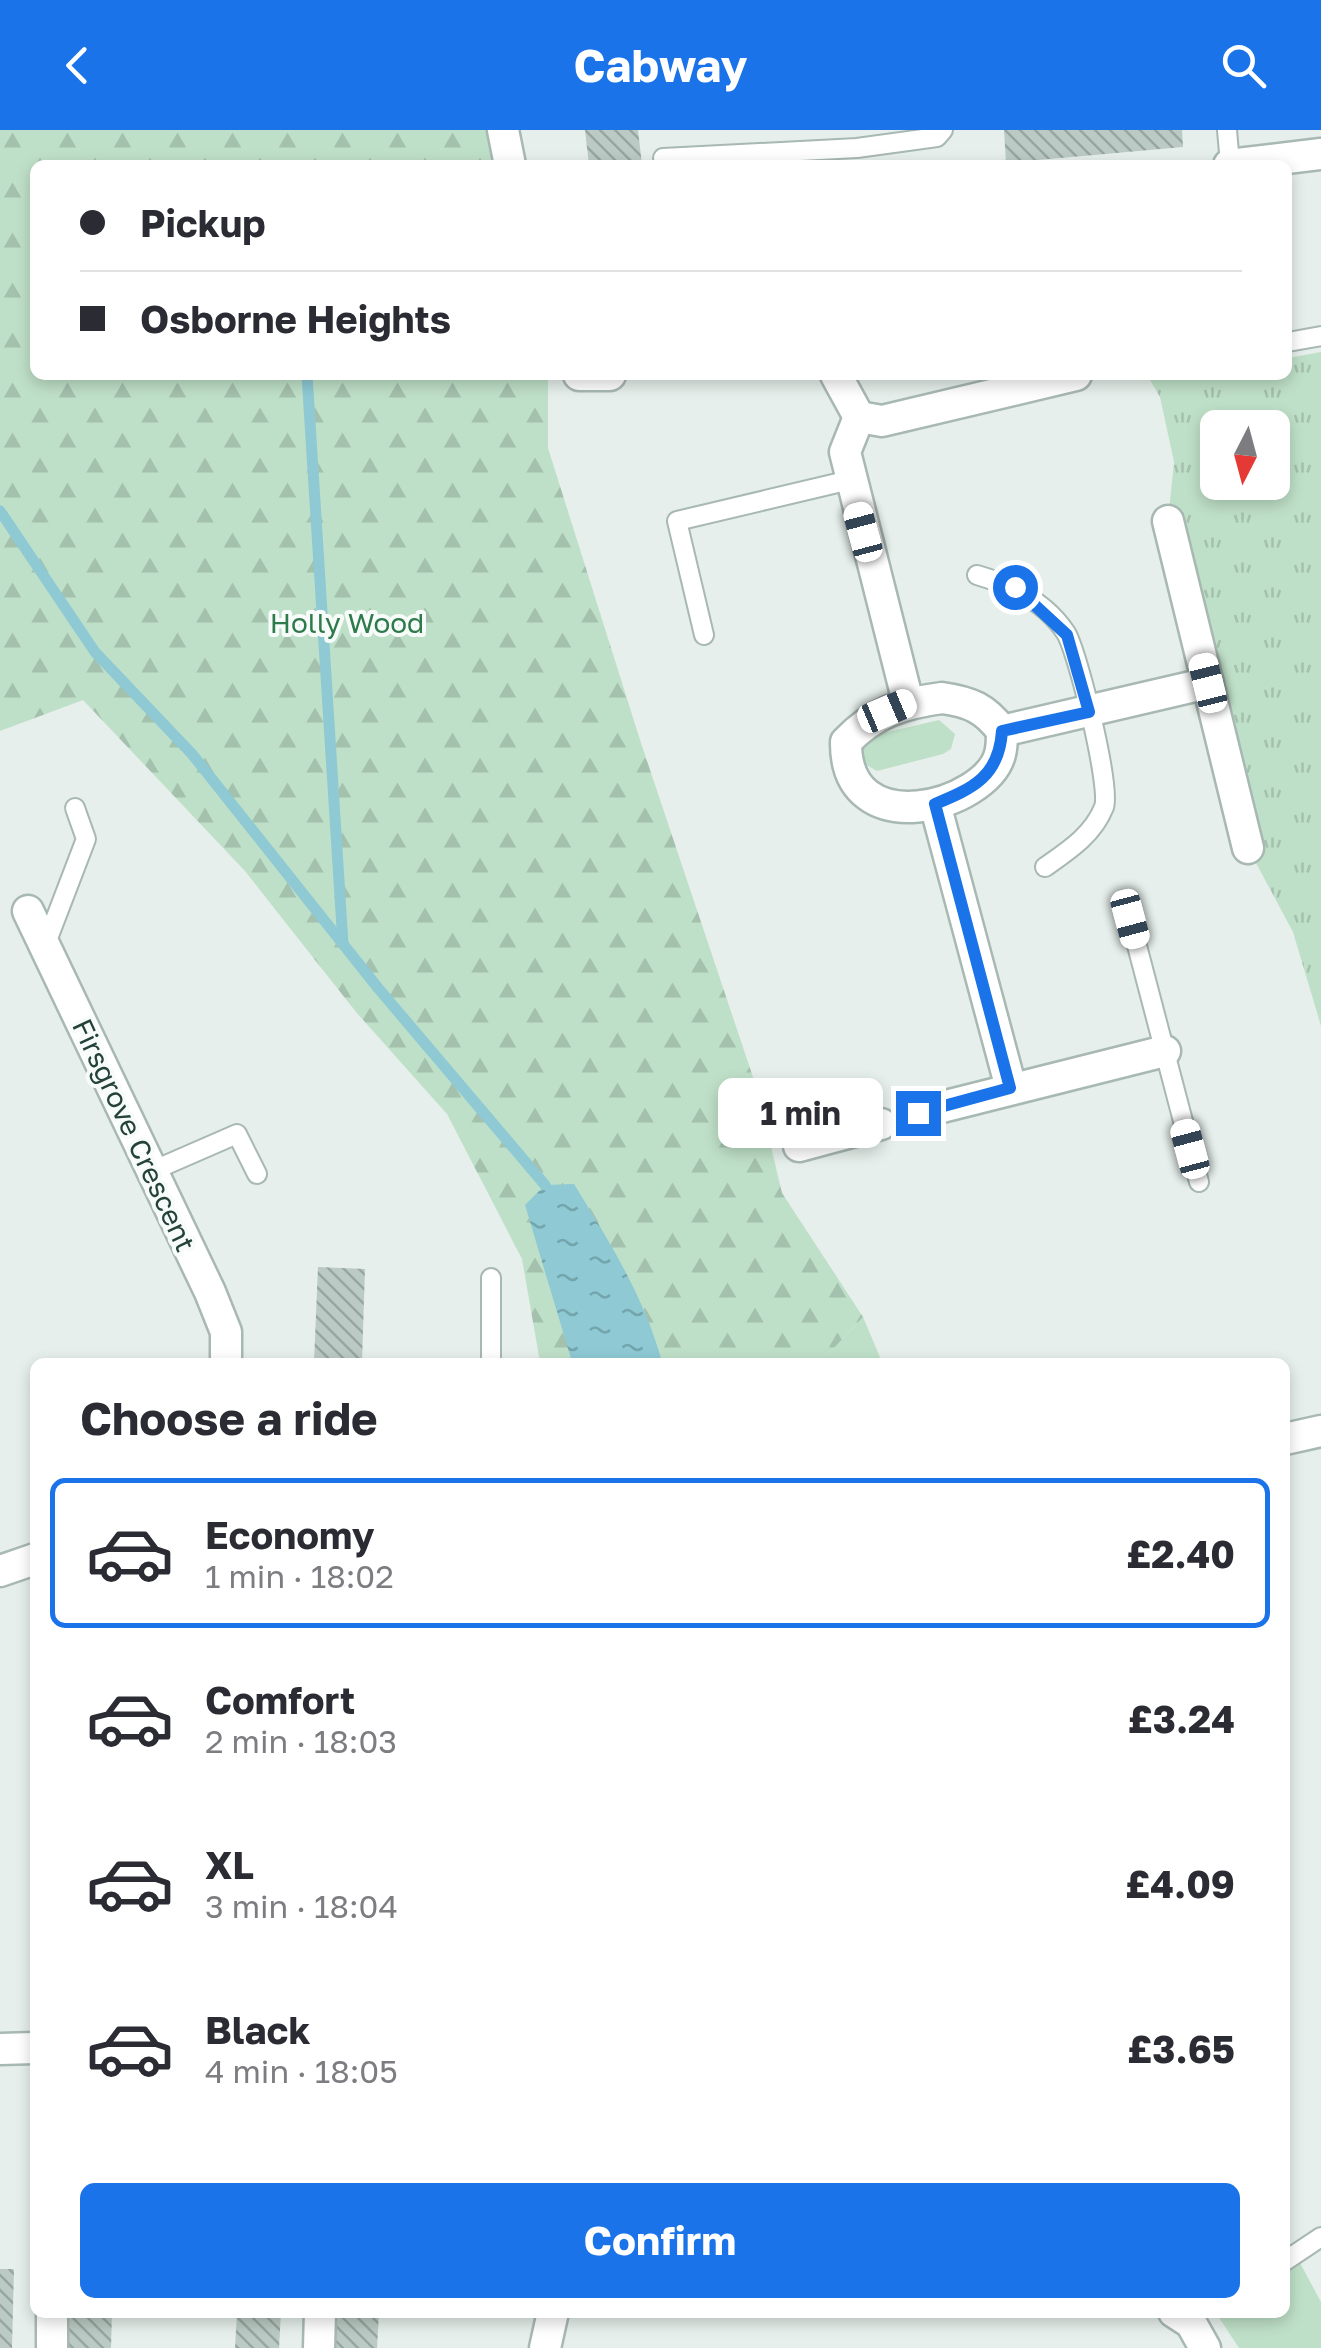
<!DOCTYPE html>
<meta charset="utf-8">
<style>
:root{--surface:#fff;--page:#f7f7f7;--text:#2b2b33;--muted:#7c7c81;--line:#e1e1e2;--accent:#1a73e8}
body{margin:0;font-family:"Golos Text",sans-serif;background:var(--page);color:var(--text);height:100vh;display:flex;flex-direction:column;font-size:38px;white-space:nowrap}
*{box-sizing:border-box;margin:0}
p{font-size:32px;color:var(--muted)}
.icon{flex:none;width:55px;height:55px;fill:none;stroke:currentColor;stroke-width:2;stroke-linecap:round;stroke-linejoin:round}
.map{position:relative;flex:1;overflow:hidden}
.drawer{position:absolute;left:30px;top:1228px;width:1260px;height:960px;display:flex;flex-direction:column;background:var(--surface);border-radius:15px;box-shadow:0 5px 15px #0003}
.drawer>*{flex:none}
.banner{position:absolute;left:30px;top:30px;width:1262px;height:220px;border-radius:15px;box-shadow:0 5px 15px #0003;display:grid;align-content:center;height:220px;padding:0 50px;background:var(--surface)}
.needle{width:65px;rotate:186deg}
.fabs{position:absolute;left:1200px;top:280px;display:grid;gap:20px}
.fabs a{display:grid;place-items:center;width:90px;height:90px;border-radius:15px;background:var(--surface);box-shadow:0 5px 15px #0003;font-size:50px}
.end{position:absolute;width:45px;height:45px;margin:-22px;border:12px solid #1a73e8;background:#fff;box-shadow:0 0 0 5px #fff}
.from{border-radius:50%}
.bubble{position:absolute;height:70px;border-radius:15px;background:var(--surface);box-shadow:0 5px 15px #0003;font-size:32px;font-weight:700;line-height:70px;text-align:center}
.car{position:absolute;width:30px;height:60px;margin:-30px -15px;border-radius:12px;box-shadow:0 0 8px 2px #0007;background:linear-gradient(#fff 24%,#345 0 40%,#fff 0 76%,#345 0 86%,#fff 0)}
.banner b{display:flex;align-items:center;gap:35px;height:95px;font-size:38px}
.banner b+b{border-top:2px solid var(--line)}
.banner i{width:25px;height:25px;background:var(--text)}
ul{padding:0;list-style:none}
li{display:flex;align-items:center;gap:30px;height:150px;margin:0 20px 15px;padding:0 30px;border:5px solid transparent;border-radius:15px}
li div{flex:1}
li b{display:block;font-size:38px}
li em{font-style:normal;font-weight:700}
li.active{border-color:var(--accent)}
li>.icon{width:90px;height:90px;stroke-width:1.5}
h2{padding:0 50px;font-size:45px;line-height:120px}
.action{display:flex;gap:20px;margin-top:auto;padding:20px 50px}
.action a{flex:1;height:115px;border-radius:15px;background:var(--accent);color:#fff;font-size:40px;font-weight:700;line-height:115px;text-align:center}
header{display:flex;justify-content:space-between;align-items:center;height:130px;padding:0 50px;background:var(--accent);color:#fff;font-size:45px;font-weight:700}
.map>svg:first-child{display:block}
</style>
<header><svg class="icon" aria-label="back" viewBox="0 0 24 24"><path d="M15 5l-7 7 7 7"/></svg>Cabway<svg class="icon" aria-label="search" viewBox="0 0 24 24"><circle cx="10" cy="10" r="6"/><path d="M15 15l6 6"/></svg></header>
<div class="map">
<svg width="1321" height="2218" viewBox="0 0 1321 2218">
<defs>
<pattern id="forest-firs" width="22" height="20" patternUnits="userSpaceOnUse" patternTransform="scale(2.5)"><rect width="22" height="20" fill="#bfe0c8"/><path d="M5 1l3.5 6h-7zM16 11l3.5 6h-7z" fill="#a4c1ad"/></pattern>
<pattern id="park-tufts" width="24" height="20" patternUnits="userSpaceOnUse" patternTransform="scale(2.5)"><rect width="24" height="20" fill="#bfe0c8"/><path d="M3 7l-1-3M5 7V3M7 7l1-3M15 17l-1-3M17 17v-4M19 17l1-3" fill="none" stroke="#a4c1ad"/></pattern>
<pattern id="water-ripples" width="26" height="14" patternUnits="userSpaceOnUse" patternTransform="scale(2.5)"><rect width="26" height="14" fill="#8ec9d4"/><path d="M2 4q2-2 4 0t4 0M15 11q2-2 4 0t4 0" fill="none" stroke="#74a5ad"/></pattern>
<pattern id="building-back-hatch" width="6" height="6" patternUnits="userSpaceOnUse" patternTransform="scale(2.5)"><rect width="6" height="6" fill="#bbcac4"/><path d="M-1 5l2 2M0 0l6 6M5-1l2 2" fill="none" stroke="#98a6a0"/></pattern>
</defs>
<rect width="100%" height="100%" fill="#e6efeb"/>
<g fill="#bfe0c8">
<polygon points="939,590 955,604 951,619 943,624 877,641 863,633 860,619 870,606"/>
<polygon points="863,1187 882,1232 821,1232"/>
<polygon points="1285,2105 1321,2172 1321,2218 1239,2218 1216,2183 1285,2182"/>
</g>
<polygon fill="url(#forest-firs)" points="0,0 503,0 510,35 35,35 35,245 548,245 548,318 641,613 758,962 782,1063 863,1187 821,1232 540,1232 522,1129 447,984 356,882 245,741 83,570 0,601"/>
<path fill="url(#park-tufts)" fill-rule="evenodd" d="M1321,222V896L1293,802L1248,718L1168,391L1174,332L1160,267L1147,245H1288V228ZM1218,298H1272V352H1218Z"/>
<path fill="url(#water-ripples)" d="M574,1054C609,1111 644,1166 662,1232H572L525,1075L545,1055Z"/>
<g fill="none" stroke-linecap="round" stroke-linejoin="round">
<g stroke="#8ec9d4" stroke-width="11">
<polyline points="307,245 343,814"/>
<polyline points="0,381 95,522 192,624 378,858 545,1055"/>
</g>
</g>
<g fill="url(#building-back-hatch)">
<polygon points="585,0 638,0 642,35 589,35"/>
<polygon points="1004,0 1182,0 1183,17 1006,33"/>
<polygon points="318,1137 365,1139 362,1232 314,1232"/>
<polygon points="0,2139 14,2139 12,2218 0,2218"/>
<polygon points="68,2182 112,2182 111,2218 67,2218"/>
<polygon points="237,2182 281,2182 279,2218 235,2218"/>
<polygon points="337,2182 379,2182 377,2218 335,2218"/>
</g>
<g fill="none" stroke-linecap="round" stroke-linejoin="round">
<g stroke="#a8b8b2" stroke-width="22">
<g id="service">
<polyline points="1227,0 1230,34"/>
<polyline points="663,28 857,18 937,7 943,0"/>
<polyline points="1288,212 1321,206"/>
<path d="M977,445C1011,455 1046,472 1066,503C1078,523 1111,657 1104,677C1093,705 1068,721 1045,737"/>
<polyline points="704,505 677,391 850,350"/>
<polyline points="1130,789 1199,1052"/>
<polyline points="45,816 86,709 75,678"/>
<polyline points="152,1041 237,1004 257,1044"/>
<polyline points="491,1148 491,1232"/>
<polyline points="1285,2131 1321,2107"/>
</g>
</g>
<g stroke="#a8b8b2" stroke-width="35">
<g id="minor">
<polyline points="859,287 845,322 908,572"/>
<polyline points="1168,391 1248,718"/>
<path d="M942,568C970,572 985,578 1002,601C1002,608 1002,617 1000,624C987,676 845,716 846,612C873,583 903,573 942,568Z"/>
<polyline points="1002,601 1208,553"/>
<polyline points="935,674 1011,958"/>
<polyline points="28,781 210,1162 226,1202 226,1232"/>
<polyline points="918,983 1165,921"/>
<polyline points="799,1016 881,994"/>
<polyline points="1285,1309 1321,1301"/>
<polyline points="0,1441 35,1429"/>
<polyline points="0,1919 35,1918"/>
<polyline points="1174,2182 1191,2193 1205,2218"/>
<polyline points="52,2218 52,2182"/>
<polyline points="319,2218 320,2182"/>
<polyline points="545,2218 553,2182"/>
</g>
</g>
<g stroke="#a8b8b2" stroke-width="35">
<g id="tertiary">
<polyline points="503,0 510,35"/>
<polyline points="1229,35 1321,24"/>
<polyline points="579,245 610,245"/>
<polyline points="836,245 859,287 882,291 1076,245"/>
</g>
</g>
<use href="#service" stroke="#fff" stroke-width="18"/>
<use href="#minor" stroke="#fff" stroke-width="30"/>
<use href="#tertiary" stroke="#fff" stroke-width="30"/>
</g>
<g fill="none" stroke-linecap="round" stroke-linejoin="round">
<path stroke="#1a73e8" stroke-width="12" d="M918,983L1010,958L935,674C974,658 999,646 1002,601L1089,582L1067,505L1015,457"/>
</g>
<g text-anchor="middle" stroke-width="8" stroke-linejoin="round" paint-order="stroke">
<g font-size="28" fill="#2d7a4b" stroke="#f7fbf9">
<text x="347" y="503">Holly Wood</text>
</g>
<g font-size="28" fill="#24423a" stroke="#f7fbf9">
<text transform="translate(134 1005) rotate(65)" y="10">Firsgrove Crescent</text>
</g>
</g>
</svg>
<div class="fabs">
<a><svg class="needle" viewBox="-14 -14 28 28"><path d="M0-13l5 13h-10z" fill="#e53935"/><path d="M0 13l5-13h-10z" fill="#7c7c81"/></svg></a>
</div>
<i class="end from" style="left:1015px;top:457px"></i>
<i class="end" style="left:918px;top:983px"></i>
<div class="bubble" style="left:718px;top:948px;width:165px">1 min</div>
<i class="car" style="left:863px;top:402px;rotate:345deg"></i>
<i class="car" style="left:1208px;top:553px;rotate:346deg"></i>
<i class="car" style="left:887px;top:581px;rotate:67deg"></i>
<i class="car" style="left:1130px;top:789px;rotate:165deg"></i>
<i class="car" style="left:1190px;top:1019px;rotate:345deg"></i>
<div class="banner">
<b><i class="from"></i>Pickup</b>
<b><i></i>Osborne Heights</b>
</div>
<section class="drawer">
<h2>Choose a ride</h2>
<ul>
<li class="active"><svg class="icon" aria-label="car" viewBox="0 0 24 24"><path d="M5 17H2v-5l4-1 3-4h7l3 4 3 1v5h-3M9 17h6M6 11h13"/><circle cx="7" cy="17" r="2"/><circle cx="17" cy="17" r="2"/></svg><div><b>Economy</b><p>1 min · 18:02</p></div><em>£2.40</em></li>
<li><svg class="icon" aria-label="car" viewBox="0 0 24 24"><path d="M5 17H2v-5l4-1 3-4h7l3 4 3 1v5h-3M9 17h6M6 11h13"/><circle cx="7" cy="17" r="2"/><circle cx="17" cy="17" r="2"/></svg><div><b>Comfort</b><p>2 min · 18:03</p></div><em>£3.24</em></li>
<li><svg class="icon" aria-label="car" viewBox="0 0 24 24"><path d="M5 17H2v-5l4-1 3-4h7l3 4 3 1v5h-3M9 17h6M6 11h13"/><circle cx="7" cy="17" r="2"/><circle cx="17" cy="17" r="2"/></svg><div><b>XL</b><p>3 min · 18:04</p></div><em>£4.09</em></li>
<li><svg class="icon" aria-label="car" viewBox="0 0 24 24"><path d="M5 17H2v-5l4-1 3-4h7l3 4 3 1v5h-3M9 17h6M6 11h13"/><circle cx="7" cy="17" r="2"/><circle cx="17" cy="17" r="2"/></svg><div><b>Black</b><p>4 min · 18:05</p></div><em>£3.65</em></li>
</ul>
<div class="action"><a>Confirm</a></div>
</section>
</div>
